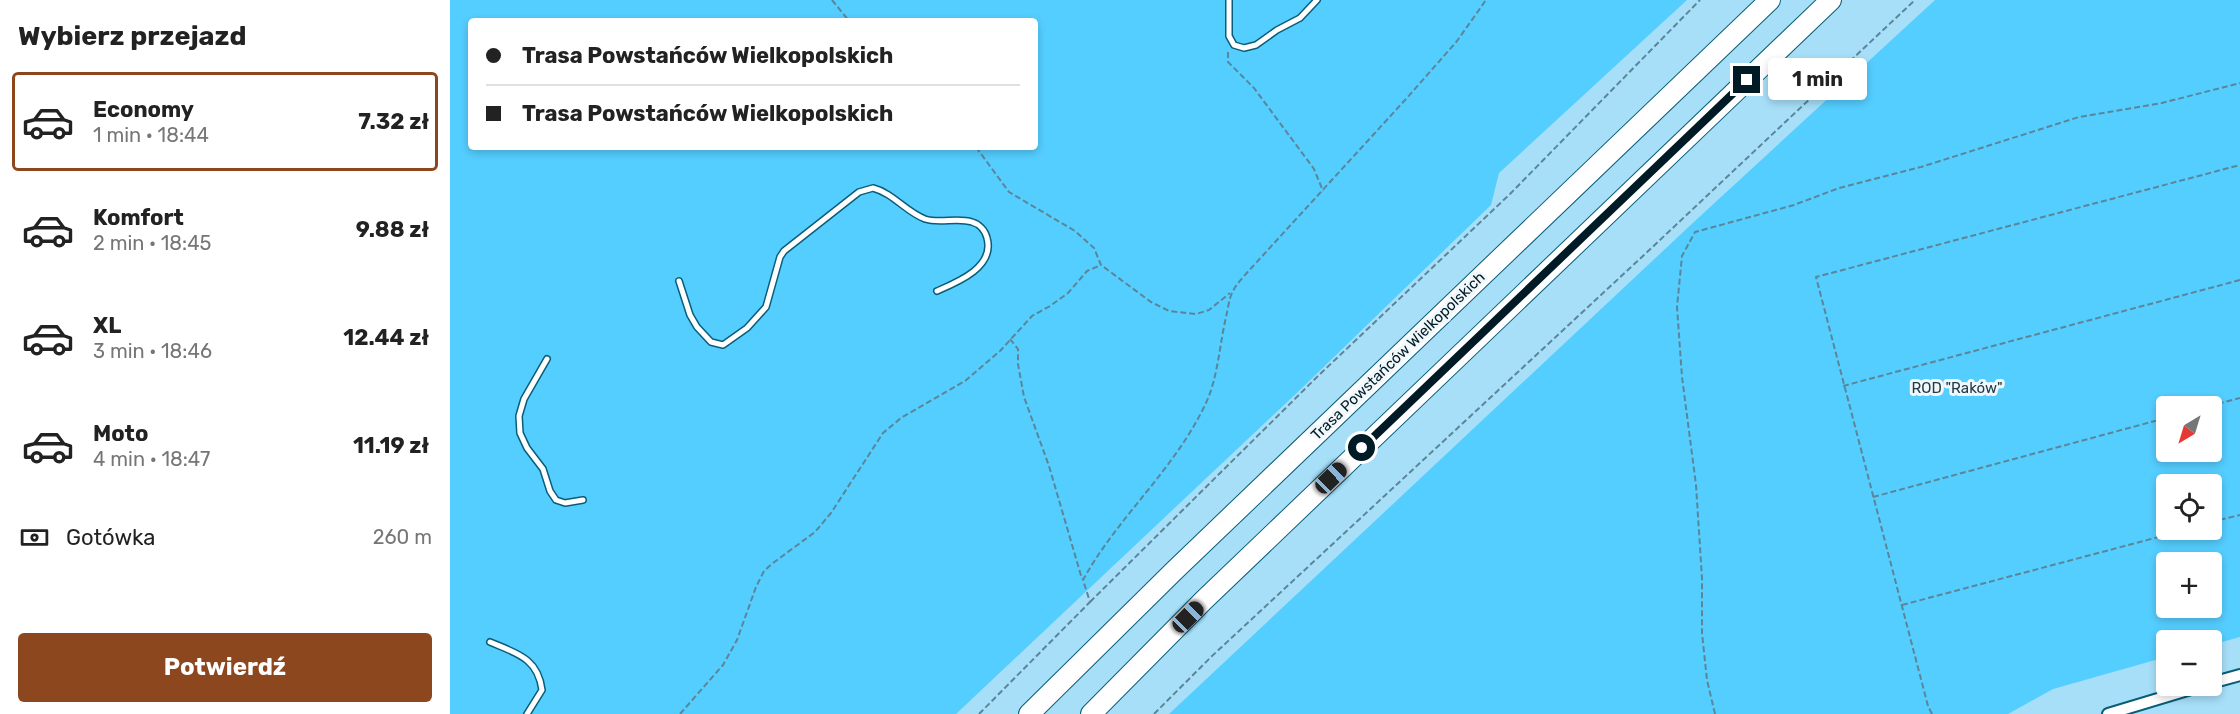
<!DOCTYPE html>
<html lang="pl">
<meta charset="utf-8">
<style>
:root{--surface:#fff;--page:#f2f2f2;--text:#222;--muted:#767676;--line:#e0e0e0;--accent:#8d471f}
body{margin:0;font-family:Rubik,sans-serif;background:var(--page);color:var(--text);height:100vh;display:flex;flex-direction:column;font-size:22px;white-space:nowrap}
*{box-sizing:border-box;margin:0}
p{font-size:20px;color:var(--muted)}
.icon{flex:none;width:33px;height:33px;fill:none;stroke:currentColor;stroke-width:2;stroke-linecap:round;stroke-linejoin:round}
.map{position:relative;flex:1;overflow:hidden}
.side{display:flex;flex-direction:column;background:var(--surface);width:450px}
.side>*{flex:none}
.top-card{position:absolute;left:18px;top:18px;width:570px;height:132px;border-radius:6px;box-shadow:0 3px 9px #0003;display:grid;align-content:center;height:132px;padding:0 18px;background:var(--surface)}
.needle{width:39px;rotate:218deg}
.buttons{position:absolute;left:1706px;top:396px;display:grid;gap:12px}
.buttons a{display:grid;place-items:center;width:66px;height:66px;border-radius:6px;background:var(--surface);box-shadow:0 3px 9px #0003;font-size:30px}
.end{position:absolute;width:27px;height:27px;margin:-14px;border:8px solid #001b26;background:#fff;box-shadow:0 0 0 3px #fff}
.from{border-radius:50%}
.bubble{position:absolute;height:42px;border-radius:6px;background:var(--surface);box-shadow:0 3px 9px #0003;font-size:20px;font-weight:700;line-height:42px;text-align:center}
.car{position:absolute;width:18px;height:36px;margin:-18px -9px;border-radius:8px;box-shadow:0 0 4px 2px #0007;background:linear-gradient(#222 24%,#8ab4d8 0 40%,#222 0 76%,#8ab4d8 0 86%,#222 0)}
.top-card b{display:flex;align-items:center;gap:21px;height:57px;font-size:22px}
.top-card b+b{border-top:2px solid var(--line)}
.top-card i{width:15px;height:15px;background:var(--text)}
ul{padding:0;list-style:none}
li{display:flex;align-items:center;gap:18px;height:99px;margin:0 12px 9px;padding:0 6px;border:3px solid transparent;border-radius:6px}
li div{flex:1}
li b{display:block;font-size:22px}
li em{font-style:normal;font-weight:700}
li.current{border-color:var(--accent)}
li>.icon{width:54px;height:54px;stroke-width:1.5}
h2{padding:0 18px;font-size:27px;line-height:72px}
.pay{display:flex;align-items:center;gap:15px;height:66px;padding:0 18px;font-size:22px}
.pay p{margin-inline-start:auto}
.cta{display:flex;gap:12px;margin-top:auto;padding:12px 18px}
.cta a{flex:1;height:69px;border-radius:6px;background:var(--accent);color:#fff;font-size:24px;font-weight:700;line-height:69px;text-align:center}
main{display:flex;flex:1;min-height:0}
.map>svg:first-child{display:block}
</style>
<main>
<section class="side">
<h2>Wybierz przejazd</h2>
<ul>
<li class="current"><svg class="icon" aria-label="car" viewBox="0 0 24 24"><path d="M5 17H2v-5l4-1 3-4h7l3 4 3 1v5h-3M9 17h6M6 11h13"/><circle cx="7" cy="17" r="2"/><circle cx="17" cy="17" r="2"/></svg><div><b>Economy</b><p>1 min · 18:44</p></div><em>7.32 zł</em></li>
<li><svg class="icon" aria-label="car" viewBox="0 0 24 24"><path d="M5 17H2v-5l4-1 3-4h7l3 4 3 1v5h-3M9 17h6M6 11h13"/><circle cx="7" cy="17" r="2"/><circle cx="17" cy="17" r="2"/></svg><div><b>Komfort</b><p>2 min · 18:45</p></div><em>9.88 zł</em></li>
<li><svg class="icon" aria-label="car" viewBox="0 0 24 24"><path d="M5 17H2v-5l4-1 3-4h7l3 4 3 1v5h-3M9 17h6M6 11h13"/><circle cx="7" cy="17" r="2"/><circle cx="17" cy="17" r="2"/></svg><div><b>XL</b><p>3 min · 18:46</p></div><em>12.44 zł</em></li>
<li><svg class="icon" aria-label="car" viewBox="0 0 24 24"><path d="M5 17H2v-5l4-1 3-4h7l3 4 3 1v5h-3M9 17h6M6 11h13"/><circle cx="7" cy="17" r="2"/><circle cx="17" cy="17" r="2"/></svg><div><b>Moto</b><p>4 min · 18:47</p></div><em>11.19 zł</em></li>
</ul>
<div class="pay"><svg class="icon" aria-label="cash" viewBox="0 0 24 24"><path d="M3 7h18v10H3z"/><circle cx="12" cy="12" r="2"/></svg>Gotówka<p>260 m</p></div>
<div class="cta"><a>Potwierdź</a></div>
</section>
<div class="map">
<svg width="1790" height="714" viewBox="0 0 1790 714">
<rect width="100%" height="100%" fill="#a7dff9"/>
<g fill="#54ceff" fill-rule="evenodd">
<path d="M0,0H1237L1049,173L1041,205L852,388L506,714H0ZM21,21H585V147H21Z"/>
<path d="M1485,0H1790V637L1761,645V640H1716V657L1603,689L1558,714H719L1246,220ZM1761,406V452H1716V406ZM1716,484H1761V530H1716ZM1761,562V608H1716V562Z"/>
</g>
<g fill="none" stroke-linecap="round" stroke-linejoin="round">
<g stroke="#095d79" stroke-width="8">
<g id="lane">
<polyline points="779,0 779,36 784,45 794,48 806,45 827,30 850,18 867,0"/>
<path d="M229,281L240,315L247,327L261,342L273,345L297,328L316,307L330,257L334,251L409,192L423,188C443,193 456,212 475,219C490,224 507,217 522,222C529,224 535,230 537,238C545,267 508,282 487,291"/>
<polyline points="97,359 74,399 69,416 70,433 77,448 93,469 100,491 106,500 115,503 133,500"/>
<path d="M40,642C66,653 88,658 92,690L77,714"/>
</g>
</g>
<g stroke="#095d79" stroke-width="14">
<g id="street">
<polyline points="1761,683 1790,675"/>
<polyline points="1658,714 1751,686"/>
</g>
</g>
<g stroke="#095d79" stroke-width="22">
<g id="highway">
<polyline points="579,714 725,570 1320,0"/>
<polyline points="641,714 754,600 1381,0"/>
</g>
</g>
<g stroke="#5b8699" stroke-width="2" stroke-dasharray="6 3" stroke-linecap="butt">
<polyline points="382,0 399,21"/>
<polyline points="778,52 778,62 804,88 864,169 873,191"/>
<polyline points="526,147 559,192 625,231 644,248 651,265 701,302 719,311 746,314 759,310 780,293"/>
<polyline points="560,339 568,349 568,364 574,397 599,466 632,579"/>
<polyline points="1393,386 1790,280"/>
<polyline points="1759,406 1790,398"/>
<polyline points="1423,497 1716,418"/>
<polyline points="1761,522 1790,515"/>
<polyline points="640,602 869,375 1060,194 1250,0"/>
<polyline points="1452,605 1735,530"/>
<polyline points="230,714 273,665 287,640 306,587 314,571 323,563 365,532 381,513 433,433 451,418 515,381 550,351 582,316 600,306 618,293 637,271 651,265"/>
<path d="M529,714L640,602L633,580C667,518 723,471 754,407C768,380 769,347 776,317C778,309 779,298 783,291C786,285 790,281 794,276L956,99L1007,41L1036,0"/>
<polyline points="704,714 762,656 1194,255 1465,0"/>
<polyline points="1265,714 1257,680 1252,633 1252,578 1246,485 1232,377 1227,307 1232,256 1245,232 1344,205 1389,188 1471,167 1629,117 1712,103 1790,83"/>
<polyline points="1482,714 1478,706 1366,277 1790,165"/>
</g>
<use href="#lane" stroke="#fff" stroke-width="5"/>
<use href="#street" stroke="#fff" stroke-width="10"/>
<use href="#highway" stroke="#fff" stroke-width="20"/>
</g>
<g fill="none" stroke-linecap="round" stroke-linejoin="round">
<polyline stroke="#001b26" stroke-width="8" points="912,448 1297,80"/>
</g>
<g text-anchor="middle" stroke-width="6" stroke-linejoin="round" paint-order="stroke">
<g font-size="15" fill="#001b26" stroke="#f1f8fb">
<text transform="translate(948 356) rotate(-44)" y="5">Trasa Powstańców Wielkopolskich</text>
</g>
<g font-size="15" fill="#203a46" stroke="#f1f8fb">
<text x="1507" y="393">ROD "Raków"</text>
</g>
</g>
</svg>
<div class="buttons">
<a><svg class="needle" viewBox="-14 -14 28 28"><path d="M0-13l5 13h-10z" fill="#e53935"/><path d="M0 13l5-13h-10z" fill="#767676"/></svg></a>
<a><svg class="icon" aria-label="locate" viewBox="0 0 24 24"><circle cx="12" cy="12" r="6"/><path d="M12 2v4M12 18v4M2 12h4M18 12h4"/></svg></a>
<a>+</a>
<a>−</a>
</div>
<i class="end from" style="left:912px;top:448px"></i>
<i class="end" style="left:1297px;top:80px"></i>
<div class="bubble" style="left:1318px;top:58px;width:99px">1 min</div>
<i class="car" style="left:881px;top:478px;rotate:46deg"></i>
<i class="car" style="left:738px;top:617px;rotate:45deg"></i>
<div class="top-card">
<b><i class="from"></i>Trasa Powstańców Wielkopolskich</b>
<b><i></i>Trasa Powstańców Wielkopolskich</b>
</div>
</div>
</main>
